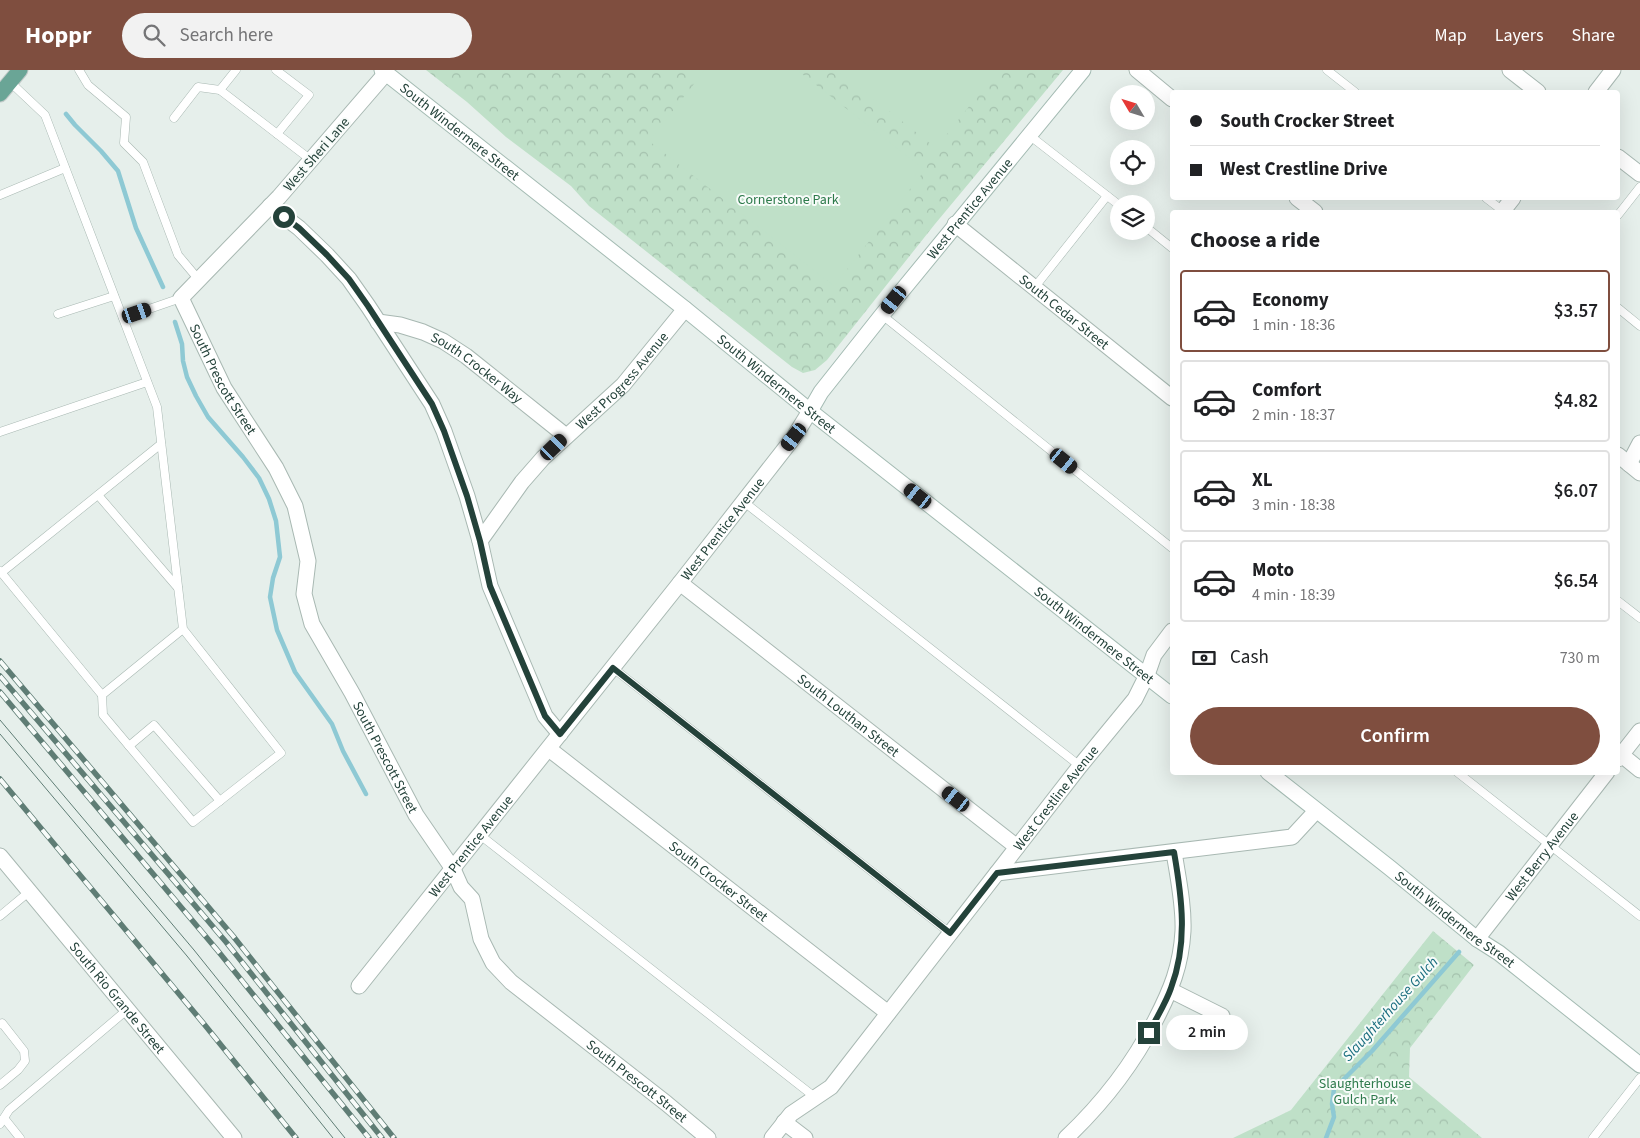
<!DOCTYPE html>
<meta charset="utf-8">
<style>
:root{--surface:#fff;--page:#f2f2f2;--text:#202124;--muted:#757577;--line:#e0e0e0;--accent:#7f4e3f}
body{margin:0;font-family:"Source Sans 3",sans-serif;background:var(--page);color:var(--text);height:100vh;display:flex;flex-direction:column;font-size:19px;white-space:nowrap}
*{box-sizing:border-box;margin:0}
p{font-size:16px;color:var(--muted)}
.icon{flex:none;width:28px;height:28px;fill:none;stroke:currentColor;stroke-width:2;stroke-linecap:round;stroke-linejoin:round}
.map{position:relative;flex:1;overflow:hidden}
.panel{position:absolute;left:1170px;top:140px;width:450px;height:565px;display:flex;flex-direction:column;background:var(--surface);border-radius:5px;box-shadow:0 5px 20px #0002}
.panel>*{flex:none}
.hud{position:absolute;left:1170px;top:20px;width:450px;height:110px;border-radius:5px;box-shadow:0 5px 20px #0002;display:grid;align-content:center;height:110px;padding:0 20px;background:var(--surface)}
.needle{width:32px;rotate:308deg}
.controls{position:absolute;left:1110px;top:15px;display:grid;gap:10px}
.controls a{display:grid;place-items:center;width:45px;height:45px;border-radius:50%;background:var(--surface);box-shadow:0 5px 20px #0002;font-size:25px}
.end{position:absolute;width:22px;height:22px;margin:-11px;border:6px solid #24423a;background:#fff;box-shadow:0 0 0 2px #fff}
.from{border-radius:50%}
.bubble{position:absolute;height:35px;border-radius:18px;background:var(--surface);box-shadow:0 5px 20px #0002;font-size:16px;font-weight:600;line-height:35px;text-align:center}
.car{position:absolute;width:15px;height:30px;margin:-15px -8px;border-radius:6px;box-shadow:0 0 4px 1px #0007;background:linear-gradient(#222 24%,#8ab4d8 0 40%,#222 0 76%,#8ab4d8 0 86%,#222 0)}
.hud b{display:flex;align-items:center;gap:18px;height:48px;font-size:19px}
.hud b+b{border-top:1px solid var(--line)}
.hud i{width:12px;height:12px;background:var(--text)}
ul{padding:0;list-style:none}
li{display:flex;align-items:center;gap:15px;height:82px;margin:0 10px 8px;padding:0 10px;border:2px solid var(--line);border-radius:5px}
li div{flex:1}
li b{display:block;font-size:19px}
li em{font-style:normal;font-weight:600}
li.selected{border-color:var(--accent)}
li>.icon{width:45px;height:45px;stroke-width:1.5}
h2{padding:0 20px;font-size:22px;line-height:60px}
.pay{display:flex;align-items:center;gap:12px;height:55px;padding:0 20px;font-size:19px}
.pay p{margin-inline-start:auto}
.action{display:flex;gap:10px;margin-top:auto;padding:10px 20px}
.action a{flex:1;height:58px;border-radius:30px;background:var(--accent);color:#fff;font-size:20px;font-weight:600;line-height:58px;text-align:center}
header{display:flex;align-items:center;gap:30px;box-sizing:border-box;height:70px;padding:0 25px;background:var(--accent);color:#fff}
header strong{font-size:24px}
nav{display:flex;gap:28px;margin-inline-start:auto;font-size:18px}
.search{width:350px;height:45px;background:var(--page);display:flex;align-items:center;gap:12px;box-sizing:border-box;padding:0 18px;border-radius:28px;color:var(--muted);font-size:19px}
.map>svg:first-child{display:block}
</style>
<header>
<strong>Hoppr</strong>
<div class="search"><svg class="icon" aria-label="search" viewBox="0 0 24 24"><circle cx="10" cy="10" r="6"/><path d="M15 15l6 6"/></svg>Search here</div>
<nav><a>Map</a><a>Layers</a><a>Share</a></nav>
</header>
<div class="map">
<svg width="1640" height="1068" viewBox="0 0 1640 1068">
<defs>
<pattern id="forest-crowns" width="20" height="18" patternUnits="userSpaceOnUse" patternTransform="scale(1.25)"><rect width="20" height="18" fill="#bfe0c8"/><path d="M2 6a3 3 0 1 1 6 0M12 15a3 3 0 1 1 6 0" fill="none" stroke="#a4c1ad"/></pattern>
</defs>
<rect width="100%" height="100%" fill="#e6efeb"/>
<g fill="url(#forest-crowns)">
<polygon points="426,0 1063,0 935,154 827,290 815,300 803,303 792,297 589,136 571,116 506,67 467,32"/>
<polygon points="1433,861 1474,895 1410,978 1409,1007 1482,1068 1233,1068 1291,1040"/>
</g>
<g fill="#bfe0c8">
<polygon points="705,0 797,0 925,100 834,216 649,71"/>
<polygon points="837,0 998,0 936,78"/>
</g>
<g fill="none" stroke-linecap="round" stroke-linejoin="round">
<g stroke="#8ec9d4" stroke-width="4.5">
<polyline points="66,44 75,55 101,81 118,101 136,158 163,217"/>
<polyline points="175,252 182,274 183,291 187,307 196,326 208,347 243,387 259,408 269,429 276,451 280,487 273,508 270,527 277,560 295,602 332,654 343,681 366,724"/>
<polyline points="1326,1068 1334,1047 1332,1034 1334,1019 1372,981 1459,882"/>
</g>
<g stroke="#a8b8b2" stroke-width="9">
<g id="lane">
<polyline points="79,0 88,15 126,47 124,73 143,92 178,185 199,210"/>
<polyline points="236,0 220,20 311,90"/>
<polyline points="276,0 309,25 277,64"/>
<polyline points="1327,0 1355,22"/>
<polyline points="10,12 45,45 157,337 183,559 281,683 193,752 103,645 102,625 183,559"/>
<polyline points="174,48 198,17 220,20"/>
<polyline points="1029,65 1119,135"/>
<polyline points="0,125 65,98"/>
<polyline points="1486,128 1503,141"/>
<polyline points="1618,145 1640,117"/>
<polyline points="1146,157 1172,178"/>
<polyline points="1034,218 1107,126"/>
<polyline points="1618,238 1640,256"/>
<polyline points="58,244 114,226"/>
<polyline points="882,245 1172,478"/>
<polyline points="123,248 181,228"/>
<polyline points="0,362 147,312"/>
<polyline points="98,425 178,518"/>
<polyline points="744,432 1080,696"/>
<polyline points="0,501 102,625"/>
<polyline points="1,503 161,374"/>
<polyline points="1618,531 1640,548"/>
<polyline points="613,598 950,863"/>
<polyline points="129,676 154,655 220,731"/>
<polyline points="1457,702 1640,846"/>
<polyline points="480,765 816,1028"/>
<polyline points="0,846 30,821"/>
<polyline points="0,954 2,953 24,981 25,991 18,1000 0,1015"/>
<polyline points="4,1048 20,1068"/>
<polyline points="0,1054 9,1040 128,939"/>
<polyline points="1593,1068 1640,1008"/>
</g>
</g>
<g stroke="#a8b8b2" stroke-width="17">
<g id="street">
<polyline points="1137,0 1172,29"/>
<polyline points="1510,0 1538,22"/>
<path id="s1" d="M386,3L279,127L181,228L224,318L276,398L295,436L308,491L304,524L312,554L352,623L416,745L453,799L461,817L472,829L481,869L493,893L511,912L666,1033L708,1068"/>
<polyline points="1596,22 1613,0"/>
<polyline points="1618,87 1640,104"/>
<polyline points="1297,128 1315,142"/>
<polyline points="270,136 299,158 327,185 349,209 368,236 432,334 444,361 467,426 480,471 490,516 545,646 560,664"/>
<polyline points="1502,142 1513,128"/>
<path id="s2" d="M955,154L1172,328"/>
<path id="s3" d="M378,252L400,255L423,262L443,271L466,286L566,366"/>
<polyline points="1618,385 1640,403"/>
<polyline points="1629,394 1640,373"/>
<path id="s4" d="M480,471L522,412L543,388L623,315L685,239"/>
<path id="s5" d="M680,513L1017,777"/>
<path id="s6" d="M549,679L888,943"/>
<polyline points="1618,682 1640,700"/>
<polyline points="1618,689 1640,661"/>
<path id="s7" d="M0,786L234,1068"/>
<polyline points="997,803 1292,767 1316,741"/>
<path id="s8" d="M1477,869L1607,702"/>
<path id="s9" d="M359,916L680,513L794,367L810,341"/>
<polyline points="1170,920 1222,946"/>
<polyline points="784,1052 805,1068"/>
<path id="s10" d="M772,1068L791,1044L831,1017L1080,696L1135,629L1147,605L1154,585L1172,561"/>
<path d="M1066,1068C1103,1033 1132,996 1155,951C1171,920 1181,896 1183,861C1184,835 1178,808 1174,782"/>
</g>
</g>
<g stroke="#a4bbb3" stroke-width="17">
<g id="secondary">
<path id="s11" d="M382,0L685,239L810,341L1172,626"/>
<path id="s12" d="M810,341L821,322L882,245L1083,0"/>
<path id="s13" d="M1268,702L1390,798L1477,869L1499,883L1640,995"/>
</g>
</g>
<g stroke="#c2cac8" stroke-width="17">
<polyline id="primary" points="0,24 20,0"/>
</g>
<use href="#lane" stroke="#fff" stroke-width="8"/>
<use href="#street" stroke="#fff" stroke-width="15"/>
<use href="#secondary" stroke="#fff" stroke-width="15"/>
<use href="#primary" stroke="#6aa596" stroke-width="15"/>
<g stroke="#5f7d75" stroke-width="1">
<polyline points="0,650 194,880 345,1068"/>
<polyline points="0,664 187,886 333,1068"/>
</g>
<g stroke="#5f7d75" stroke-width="5.5">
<g id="rail">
<polyline points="0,591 233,866 394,1068"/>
<polyline points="0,606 226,872 382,1068"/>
<polyline points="0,622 218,881 369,1068"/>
<polyline points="0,709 204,954 296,1068"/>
</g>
</g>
<use href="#rail" stroke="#f7fbf9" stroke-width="4" stroke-dasharray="11" stroke-linecap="butt"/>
</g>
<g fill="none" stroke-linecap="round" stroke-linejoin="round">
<path stroke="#24423a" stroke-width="6" d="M284,147L299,158L327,185L349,209L368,236L432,334L444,361L467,426L480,471L490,516L545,646L560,664L613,598L950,863L997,803L1174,782C1182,828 1188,873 1171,918C1166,933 1156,948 1149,963"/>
</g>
<g text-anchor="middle" stroke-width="4" stroke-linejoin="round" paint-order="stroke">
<g font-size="14" fill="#24423a" stroke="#f7fbf9">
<text dy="5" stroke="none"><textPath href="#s11" startOffset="99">South Windermere Street</textPath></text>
<text transform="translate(316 84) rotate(-49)" y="5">West Sheri Lane</text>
<text dy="5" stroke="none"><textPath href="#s12" startOffset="258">West Prentice Avenue</textPath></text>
<text dy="5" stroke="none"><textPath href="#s2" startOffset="140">South Cedar Street</textPath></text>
<text dy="5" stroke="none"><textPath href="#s3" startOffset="111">South Crocker Way</textPath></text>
<text dy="5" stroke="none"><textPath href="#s1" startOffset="396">South Prescott Street</textPath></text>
<text dy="5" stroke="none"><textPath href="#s4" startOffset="215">West Progress Avenue</textPath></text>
<text dy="5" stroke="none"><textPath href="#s11" startOffset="504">South Windermere Street</textPath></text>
<text dy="5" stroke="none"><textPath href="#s9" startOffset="584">West Prentice Avenue</textPath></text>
<text dy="5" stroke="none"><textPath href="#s11" startOffset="909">South Windermere Street</textPath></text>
<text dy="5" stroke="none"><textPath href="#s5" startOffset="214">South Louthan Street</textPath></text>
<text dy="5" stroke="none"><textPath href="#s1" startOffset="815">South Prescott Street</textPath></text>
<text dy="5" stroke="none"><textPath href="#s10" startOffset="445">West Crestline Avenue</textPath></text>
<text dy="5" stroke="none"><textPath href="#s9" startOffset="179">West Prentice Avenue</textPath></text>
<text dy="5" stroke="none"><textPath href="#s8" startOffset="105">West Berry Avenue</textPath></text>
<text dy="5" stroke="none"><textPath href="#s6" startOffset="215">South Crocker Street</textPath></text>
<text dy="5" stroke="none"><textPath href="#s13" startOffset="238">South Windermere Street</textPath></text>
<text dy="5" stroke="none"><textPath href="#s7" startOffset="184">South Rio Grande Street</textPath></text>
<text dy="5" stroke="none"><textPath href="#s1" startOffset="1236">South Prescott Street</textPath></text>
</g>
<g font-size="14" fill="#2d7a4b" stroke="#f7fbf9">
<text x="788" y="134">Cornerstone Park</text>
<text x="1365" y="1018">Slaughterhouse<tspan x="1365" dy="16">Gulch Park</tspan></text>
</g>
<g font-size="15" font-style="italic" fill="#1c6f80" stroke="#f7fbf9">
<text transform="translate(1390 939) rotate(-48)" y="5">Slaughterhouse Gulch</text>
</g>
</g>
</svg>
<div class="controls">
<a><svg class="needle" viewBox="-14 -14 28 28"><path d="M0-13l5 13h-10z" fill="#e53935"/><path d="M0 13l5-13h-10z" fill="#757577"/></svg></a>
<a><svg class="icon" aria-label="locate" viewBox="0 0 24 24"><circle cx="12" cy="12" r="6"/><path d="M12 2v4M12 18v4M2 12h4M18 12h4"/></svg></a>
<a><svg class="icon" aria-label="layers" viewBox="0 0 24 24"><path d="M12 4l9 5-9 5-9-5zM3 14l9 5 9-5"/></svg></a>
</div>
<i class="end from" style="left:284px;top:147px"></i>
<i class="end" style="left:1149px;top:963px"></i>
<div class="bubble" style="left:1166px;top:945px;width:82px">2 min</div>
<i class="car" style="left:894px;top:230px;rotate:219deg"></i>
<i class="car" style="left:137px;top:243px;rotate:71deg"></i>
<i class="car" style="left:794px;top:367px;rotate:218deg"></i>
<i class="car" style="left:554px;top:377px;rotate:46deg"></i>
<i class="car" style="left:1064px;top:391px;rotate:129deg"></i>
<i class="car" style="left:918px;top:426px;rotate:308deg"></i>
<i class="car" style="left:956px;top:729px;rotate:308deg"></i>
<div class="hud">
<b><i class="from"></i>South Crocker Street</b>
<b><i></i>West Crestline Drive</b>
</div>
<section class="panel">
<h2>Choose a ride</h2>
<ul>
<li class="selected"><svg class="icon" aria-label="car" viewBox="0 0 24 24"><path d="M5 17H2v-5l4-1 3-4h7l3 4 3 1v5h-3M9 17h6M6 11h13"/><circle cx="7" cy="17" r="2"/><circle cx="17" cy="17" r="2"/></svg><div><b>Economy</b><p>1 min · 18:36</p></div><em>$3.57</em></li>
<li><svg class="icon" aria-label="car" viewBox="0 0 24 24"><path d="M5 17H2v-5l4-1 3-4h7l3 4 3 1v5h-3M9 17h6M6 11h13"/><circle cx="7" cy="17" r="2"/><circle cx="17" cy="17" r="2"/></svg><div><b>Comfort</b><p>2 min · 18:37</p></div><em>$4.82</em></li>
<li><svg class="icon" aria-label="car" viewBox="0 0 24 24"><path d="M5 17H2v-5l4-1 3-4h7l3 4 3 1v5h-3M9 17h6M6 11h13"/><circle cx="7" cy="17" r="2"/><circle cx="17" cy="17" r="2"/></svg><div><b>XL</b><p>3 min · 18:38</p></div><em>$6.07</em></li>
<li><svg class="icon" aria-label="car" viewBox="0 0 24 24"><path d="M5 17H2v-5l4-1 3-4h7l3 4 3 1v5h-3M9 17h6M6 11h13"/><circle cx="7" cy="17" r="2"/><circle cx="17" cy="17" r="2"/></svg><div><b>Moto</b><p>4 min · 18:39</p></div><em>$6.54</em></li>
</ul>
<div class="pay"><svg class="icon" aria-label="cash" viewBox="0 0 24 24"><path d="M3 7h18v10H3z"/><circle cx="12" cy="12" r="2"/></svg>Cash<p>730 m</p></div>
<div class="action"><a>Confirm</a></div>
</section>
</div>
